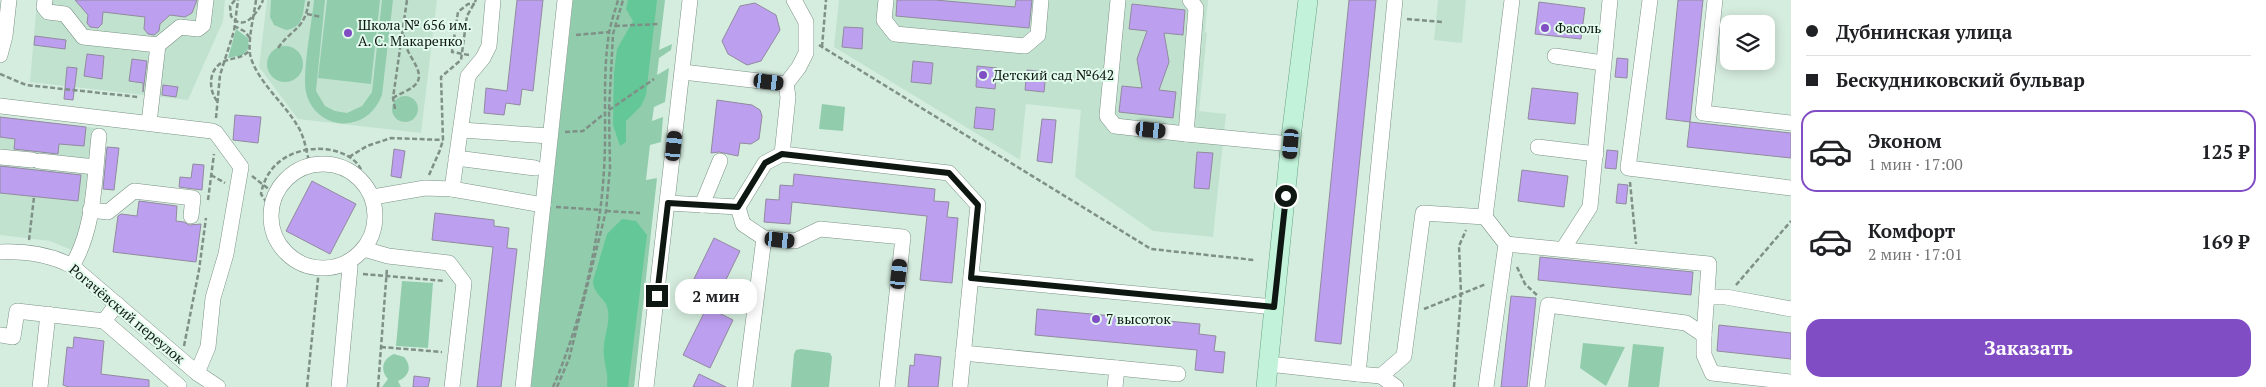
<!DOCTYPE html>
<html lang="ru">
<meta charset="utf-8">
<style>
:root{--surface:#fff;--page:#f6f6f6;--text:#202124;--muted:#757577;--line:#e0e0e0;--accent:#814dc4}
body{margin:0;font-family:"PT Serif",serif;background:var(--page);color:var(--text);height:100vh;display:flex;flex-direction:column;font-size:19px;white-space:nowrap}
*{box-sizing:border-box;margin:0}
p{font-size:16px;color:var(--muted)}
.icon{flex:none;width:28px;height:28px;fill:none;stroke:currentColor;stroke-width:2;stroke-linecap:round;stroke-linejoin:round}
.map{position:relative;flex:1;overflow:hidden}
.sheet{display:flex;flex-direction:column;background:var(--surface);width:475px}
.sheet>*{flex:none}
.banner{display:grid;align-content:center;height:110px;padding:0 15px;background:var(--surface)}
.fabs{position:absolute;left:1720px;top:15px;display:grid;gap:10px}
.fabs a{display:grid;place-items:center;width:55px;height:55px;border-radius:10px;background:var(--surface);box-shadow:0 2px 12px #0003;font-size:25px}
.end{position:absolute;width:22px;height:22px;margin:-11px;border:6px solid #0e1712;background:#fff;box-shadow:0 0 0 2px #fff}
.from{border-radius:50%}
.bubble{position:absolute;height:35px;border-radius:15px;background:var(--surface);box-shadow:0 2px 12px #0003;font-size:16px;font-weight:600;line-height:35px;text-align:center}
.car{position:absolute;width:15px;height:30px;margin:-15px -8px;border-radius:6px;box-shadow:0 0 4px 1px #0007;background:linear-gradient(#222 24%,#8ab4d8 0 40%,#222 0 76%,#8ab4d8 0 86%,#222 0)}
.banner b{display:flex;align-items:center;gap:18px;height:48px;font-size:19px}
.banner b+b{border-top:1px solid var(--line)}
.banner i{width:12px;height:12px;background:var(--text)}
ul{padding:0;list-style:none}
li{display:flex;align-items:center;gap:15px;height:82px;margin:0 10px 8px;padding:0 5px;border:2px solid transparent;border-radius:15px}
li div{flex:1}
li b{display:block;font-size:19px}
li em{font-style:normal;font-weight:600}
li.active{border-color:var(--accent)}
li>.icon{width:45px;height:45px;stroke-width:1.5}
.cta{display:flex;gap:10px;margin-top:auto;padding:10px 15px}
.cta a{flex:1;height:58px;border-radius:15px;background:var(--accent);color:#fff;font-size:20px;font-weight:600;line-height:58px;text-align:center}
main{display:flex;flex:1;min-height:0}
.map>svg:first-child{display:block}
</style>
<main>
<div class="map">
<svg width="1791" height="387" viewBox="0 0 1791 387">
<rect width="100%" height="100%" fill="#d5eddf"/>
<g fill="#c2e2d0">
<polygon points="37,0 225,0 223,21 188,100 30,82"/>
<polygon points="267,0 437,0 421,133 298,119 259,67"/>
<polygon points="839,0 1208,0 1205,32 1207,33 1199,111 1226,114 1213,237 1153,231 1075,177 1081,110 1026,104 1020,160 834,47"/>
<polygon points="1438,0 1466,0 1462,43 1434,40"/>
<polygon points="0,117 105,129 98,188 74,251 50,241 0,235"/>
</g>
<g fill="#91cdad">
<path d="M271,0H305C303,14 303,28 286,30L274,25L270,17Z"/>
<path d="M314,0H325L316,91L325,106L335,111L347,113L362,106L372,92L382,0H393L382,95C376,110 365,121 349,123C329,126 310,112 306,92C302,73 312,22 314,0Z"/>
<polygon points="327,0 380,0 371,84 318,78"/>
<polygon points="573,0 665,0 659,50 672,44 671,50 659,58 657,75 669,68 665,102 654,107 652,121 663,117 661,142 650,145 646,180 657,178 634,387 531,387"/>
<polygon points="236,29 248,38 249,48 243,55 228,58"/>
<circle cx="285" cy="64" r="18"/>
<circle cx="405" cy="109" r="13"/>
<polygon points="822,104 845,107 843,131 819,129"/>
<polygon points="402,281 433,283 428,348 396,346"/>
<polygon points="1583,343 1625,347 1606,386 1580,368"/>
<polygon points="1633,344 1664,347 1659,387 1628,387"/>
<polygon points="801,349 830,353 832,357 829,387 791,387 794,354 796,350"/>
<path d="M394,354L404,357C412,366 410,376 398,381L401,387H382L388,379C380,370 382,359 394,354Z"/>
</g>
<g fill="#63c797">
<polygon points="628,0 657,0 646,95 641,106 626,121 626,142 620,146 613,125 614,73 617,49 633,21 626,9"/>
<path d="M622,219L636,221L647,235L628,387H607C609,371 602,361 604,345C605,334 610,323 608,311C607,298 593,295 593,281L607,234Z"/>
</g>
<g fill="#bd9ff0" stroke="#918a9f">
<polygon points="75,0 197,0 192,13 185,17 170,15 160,24 159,31 154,35 148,34 144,29 145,17 103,12 102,24 98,28 90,27 87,23 88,15"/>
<polygon points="517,0 543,0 533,91 522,89 520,105 506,103 504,115 484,113 486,88 507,91"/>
<polygon points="897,0 935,0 1015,7 1016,0 1032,0 1029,28 896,16"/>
<polygon points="1349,0 1376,0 1341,344 1315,341"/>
<polygon points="1678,0 1703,0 1690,122 1666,119"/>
<polygon points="1539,2 1585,8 1581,39 1535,34"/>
<polygon points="755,3 776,15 780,30 761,61 747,65 728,54 722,41 740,6"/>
<polygon points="1132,4 1185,10 1183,35 1164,33 1169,62 1159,90 1176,92 1173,118 1119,112 1122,86 1142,88 1137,59 1147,31 1129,29"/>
<polygon points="844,27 863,28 862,49 842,47"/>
<polygon points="35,36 66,40 65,49 34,45"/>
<polygon points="87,54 104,56 102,79 84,76"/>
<polygon points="1617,58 1628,59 1627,78 1615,77"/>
<polygon points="132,59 147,61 143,92 143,83 129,81"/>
<polygon points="913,61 933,63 931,84 911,82"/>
<polygon points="977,66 997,68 995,89 976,87"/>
<polygon points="67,67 77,68 73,100 64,99"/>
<polygon points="1027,70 1046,72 1044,92 1025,90"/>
<polygon points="163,85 178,87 176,97 162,95"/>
<polygon points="1532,88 1578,93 1575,124 1528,119"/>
<polygon points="717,100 752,105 760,110 762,116 759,139 751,144 740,143 738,156 719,152 711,153"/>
<polygon points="976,107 995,109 993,130 974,128"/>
<polygon points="235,115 261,117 258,143 233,140"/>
<polygon points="0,117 86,127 84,146 59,144 58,154 14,149 15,139 0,137"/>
<polygon points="1042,119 1056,120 1052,163 1037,161"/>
<polygon points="1690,122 1791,133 1791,158 1687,147"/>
<polygon points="107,147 119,148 114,190 103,189"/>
<polygon points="394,149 405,151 401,178 391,176"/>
<polygon points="1607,150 1618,151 1616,169 1605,168"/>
<polygon points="1197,152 1213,153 1209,189 1194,188"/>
<polygon points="193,164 204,165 202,190 179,187 180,177 191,178"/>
<polygon points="0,166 81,175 78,201 0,193"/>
<polygon points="1522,170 1568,176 1564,207 1518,201"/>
<polygon points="794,174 935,189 934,201 949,202 947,217 958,218 952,283 920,280 927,216 792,202 790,224 764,222 766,199 779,200 780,185 793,186"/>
<polygon points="312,181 356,204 330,254 286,231"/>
<polygon points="1618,184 1628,185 1626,204 1616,203"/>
<polygon points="139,201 177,206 176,221 184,222 189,225 201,224 196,262 113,252 118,216 121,214 137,216"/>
<polygon points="435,213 494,220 494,226 509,228 507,248 517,249 501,387 477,387 493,247 432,240"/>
<polygon points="714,238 740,251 717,298 691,285"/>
<polygon points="1540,257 1693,272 1691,295 1538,280"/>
<polygon points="1511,296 1536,298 1527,387 1501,387"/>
<polygon points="707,307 733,320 710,368 683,355"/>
<polygon points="1037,309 1200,324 1199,334 1216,336 1214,351 1225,352 1223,373 1195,370 1197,350 1035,335"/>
<polygon points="1719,325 1791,333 1791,359 1717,351"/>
<polygon points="74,337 104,341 101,374 149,380 149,387 68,387 63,385 67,347 73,348"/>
<polygon points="915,354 941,357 938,387 908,387 910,365 914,366"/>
<polygon points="699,374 726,387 693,387"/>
<polygon points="414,376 430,378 428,387 413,387"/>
</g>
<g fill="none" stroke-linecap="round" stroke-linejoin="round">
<g stroke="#7b9285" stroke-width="16">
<g id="minor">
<polyline points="45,0 44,7 48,12 65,14 83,37 158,45 149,123"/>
<polyline points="886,0 884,20 895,34 1025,46 1038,35 1041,0"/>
<polyline points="1118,0 1107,116 1115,126 1186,134"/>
<polyline points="1190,0 1196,8 1186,134 1291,144"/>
<polyline points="1650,0 1628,168 1791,188"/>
<polyline points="1715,0 1703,113 1791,123"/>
<polyline points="158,45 180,27 198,29 203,25 206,0"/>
<polyline points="0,55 5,36 9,0"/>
<polyline points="1555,56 1603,63"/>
<polyline points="683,72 786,84 799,67 806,53 806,22 794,0"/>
<polyline points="0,106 212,131 216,133 241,167 226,254 213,298 208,347 197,373"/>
<polyline points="461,130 550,136"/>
<polyline points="1538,147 1596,154"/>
<polyline points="782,154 949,173 978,205 960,387"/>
<polyline points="0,157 32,160"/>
<polyline points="456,158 535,168"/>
<polyline points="39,161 95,167"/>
<circle cx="323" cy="216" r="52"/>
<polyline points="452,189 468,76 483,58 489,46 493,0"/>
<polyline points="373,197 425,188 452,189 543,205 523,387"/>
<polyline points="668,203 738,207"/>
<polyline points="543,205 565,0"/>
<polyline points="702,205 720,161"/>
<polyline points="90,210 108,212 134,191 193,198 191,216"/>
<polyline points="764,238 795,241 820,229 903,237 887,387"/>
<polyline points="1506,244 1709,264 1704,335 1704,355 1712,373 1791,382"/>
<polyline points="364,249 388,256 449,263 464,283 452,387"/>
<polyline points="1563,249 1590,207 1610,0"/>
<path d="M0,252C26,251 49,254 72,266L197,373L218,387"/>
<path d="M72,266C95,228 94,179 99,136"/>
<polyline points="971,278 1275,307"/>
<polyline points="1707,297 1726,297 1791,309"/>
<polyline points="104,321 179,386"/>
<polyline points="0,335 13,337 17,311 104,321 117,304"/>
<polyline points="963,353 1117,368 1115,387"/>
<polyline points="1269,364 1358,374 1395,0"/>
<polyline points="1117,368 1178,374"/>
<polyline points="1358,374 1381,376 1404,356 1423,213 1485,217"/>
<polyline points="1381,376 1396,387"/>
<polyline points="40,387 48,314"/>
<polyline points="339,387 350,267 347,263"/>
<polyline points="646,387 690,0"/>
<polyline points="745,387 764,238 743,224 738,207 765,163 782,154 788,97 786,84"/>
<polyline points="1486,387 1506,244 1485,217 1512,0"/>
<polyline points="1537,387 1548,305 1686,323 1704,335"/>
</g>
</g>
<g stroke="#68a184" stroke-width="20">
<polyline id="major" points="1266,387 1292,129 1308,0"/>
</g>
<g stroke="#7f9086" stroke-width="2.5" stroke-dasharray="5 2.5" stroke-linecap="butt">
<path d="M235,0L230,6L231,16C243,33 258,13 263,0"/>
<path d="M256,0C254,16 248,38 250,54C255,79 284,103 297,125C305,137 306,151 310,165"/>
<polyline points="307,14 321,17"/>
<polyline points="1407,19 1442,22"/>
<polyline points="234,26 244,31 251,39"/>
<polyline points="615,26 660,24"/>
<polyline points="576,35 609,32"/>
<polyline points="819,45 1151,249 1254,260"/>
<polyline points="822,47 826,0"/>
<path d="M278,48C293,27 305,30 309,0"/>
<polyline points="469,55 452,52 458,12 468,4 475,4"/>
<polyline points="0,74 26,85 138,97"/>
<path d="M393,98C399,94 408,91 414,86C426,76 413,62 408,51C405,45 404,38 403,32"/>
<path d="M217,101C208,89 208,68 225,61C235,57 242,59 250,50"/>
<polyline points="395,109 393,98 407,0"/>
<polyline points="609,110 654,79"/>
<polyline points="216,118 220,75 234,31 238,0"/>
<polyline points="565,132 583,131 605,113"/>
<polyline points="349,157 367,146 391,138 443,140"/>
<polyline points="211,175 225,183"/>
<polyline points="429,175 440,150 443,140 441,77 461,60 467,16 476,0"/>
<polyline points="252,176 275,194"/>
<polyline points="1630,182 1636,244"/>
<polyline points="208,200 214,154"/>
<polyline points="556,207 601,210"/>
<path d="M271,209L261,194C272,131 366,141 363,181"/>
<polyline points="606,211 640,213"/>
<polyline points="29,240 34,197"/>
<polyline points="1517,267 1525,284 1538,296"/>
<polyline points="363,274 445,281"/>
<polyline points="1736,285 1791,221"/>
<polyline points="1424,309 1486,284"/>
<polyline points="184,346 199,270 206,218"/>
<polyline points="381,347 442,352"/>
<polyline points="307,387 319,269"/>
<polyline points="378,387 387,268"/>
<path d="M553,387C581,323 600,239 604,170C607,124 602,78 609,33C611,22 615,11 618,0"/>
<polyline points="557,387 569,359 606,211 610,168 609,110 613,34 623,0"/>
<polyline points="1454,387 1461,294 1459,246 1466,230"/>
</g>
<use href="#minor" stroke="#fff" stroke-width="15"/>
<use href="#major" stroke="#c2f3da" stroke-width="19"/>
</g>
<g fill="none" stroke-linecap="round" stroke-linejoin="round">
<polyline stroke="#0e1712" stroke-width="6" points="657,296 668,203 738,207 765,163 782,154 949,173 978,205 971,278 1274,307 1286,196"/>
</g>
<g fill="#814dc4" stroke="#e2fbed" stroke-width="2">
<circle cx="1545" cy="28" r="5"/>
<circle cx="348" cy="33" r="5"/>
<circle cx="983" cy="75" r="5"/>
<circle cx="1096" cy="319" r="5"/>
</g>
<g text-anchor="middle" stroke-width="4" stroke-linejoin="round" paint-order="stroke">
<g font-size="14" fill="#0e1712" stroke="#e2fbed" text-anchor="start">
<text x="358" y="30">Школа № 656 им.<tspan x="358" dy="16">А. С. Макаренко</tspan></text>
<text x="1555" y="33">Фасоль</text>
<text x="993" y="80">Детский сад №642</text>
<text x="1106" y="324">7 высоток</text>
</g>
<g font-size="14" fill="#0e1712" stroke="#e2fbed">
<text transform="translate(127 314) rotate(40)" y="5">Рогачёвский переулок</text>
</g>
</g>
</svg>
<div class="fabs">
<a><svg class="icon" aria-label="layers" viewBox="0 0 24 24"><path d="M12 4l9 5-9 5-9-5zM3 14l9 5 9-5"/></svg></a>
</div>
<i class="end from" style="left:1286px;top:196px"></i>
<i class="end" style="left:657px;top:296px"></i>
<div class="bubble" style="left:675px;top:279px;width:82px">2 мин</div>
<i class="car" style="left:769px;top:82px;rotate:97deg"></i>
<i class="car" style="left:1151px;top:130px;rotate:96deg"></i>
<i class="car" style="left:1291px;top:144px;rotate:185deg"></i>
<i class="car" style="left:674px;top:146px;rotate:6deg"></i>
<i class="car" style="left:780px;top:240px;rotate:96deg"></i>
<i class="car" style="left:899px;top:274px;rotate:6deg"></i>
</div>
<section class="sheet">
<div class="banner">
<b><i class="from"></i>Дубнинская улица</b>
<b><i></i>Бескудниковский бульвар</b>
</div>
<ul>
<li class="active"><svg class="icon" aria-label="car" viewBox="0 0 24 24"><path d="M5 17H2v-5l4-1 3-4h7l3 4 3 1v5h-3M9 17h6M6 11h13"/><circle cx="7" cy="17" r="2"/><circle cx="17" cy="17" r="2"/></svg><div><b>Эконом</b><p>1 мин · 17:00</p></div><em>125 ₽</em></li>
<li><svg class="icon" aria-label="car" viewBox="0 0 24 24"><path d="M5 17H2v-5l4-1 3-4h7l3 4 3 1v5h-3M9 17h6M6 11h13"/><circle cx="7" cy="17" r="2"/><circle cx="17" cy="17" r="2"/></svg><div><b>Комфорт</b><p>2 мин · 17:01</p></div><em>169 ₽</em></li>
</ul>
<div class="cta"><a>Заказать</a></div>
</section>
</main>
